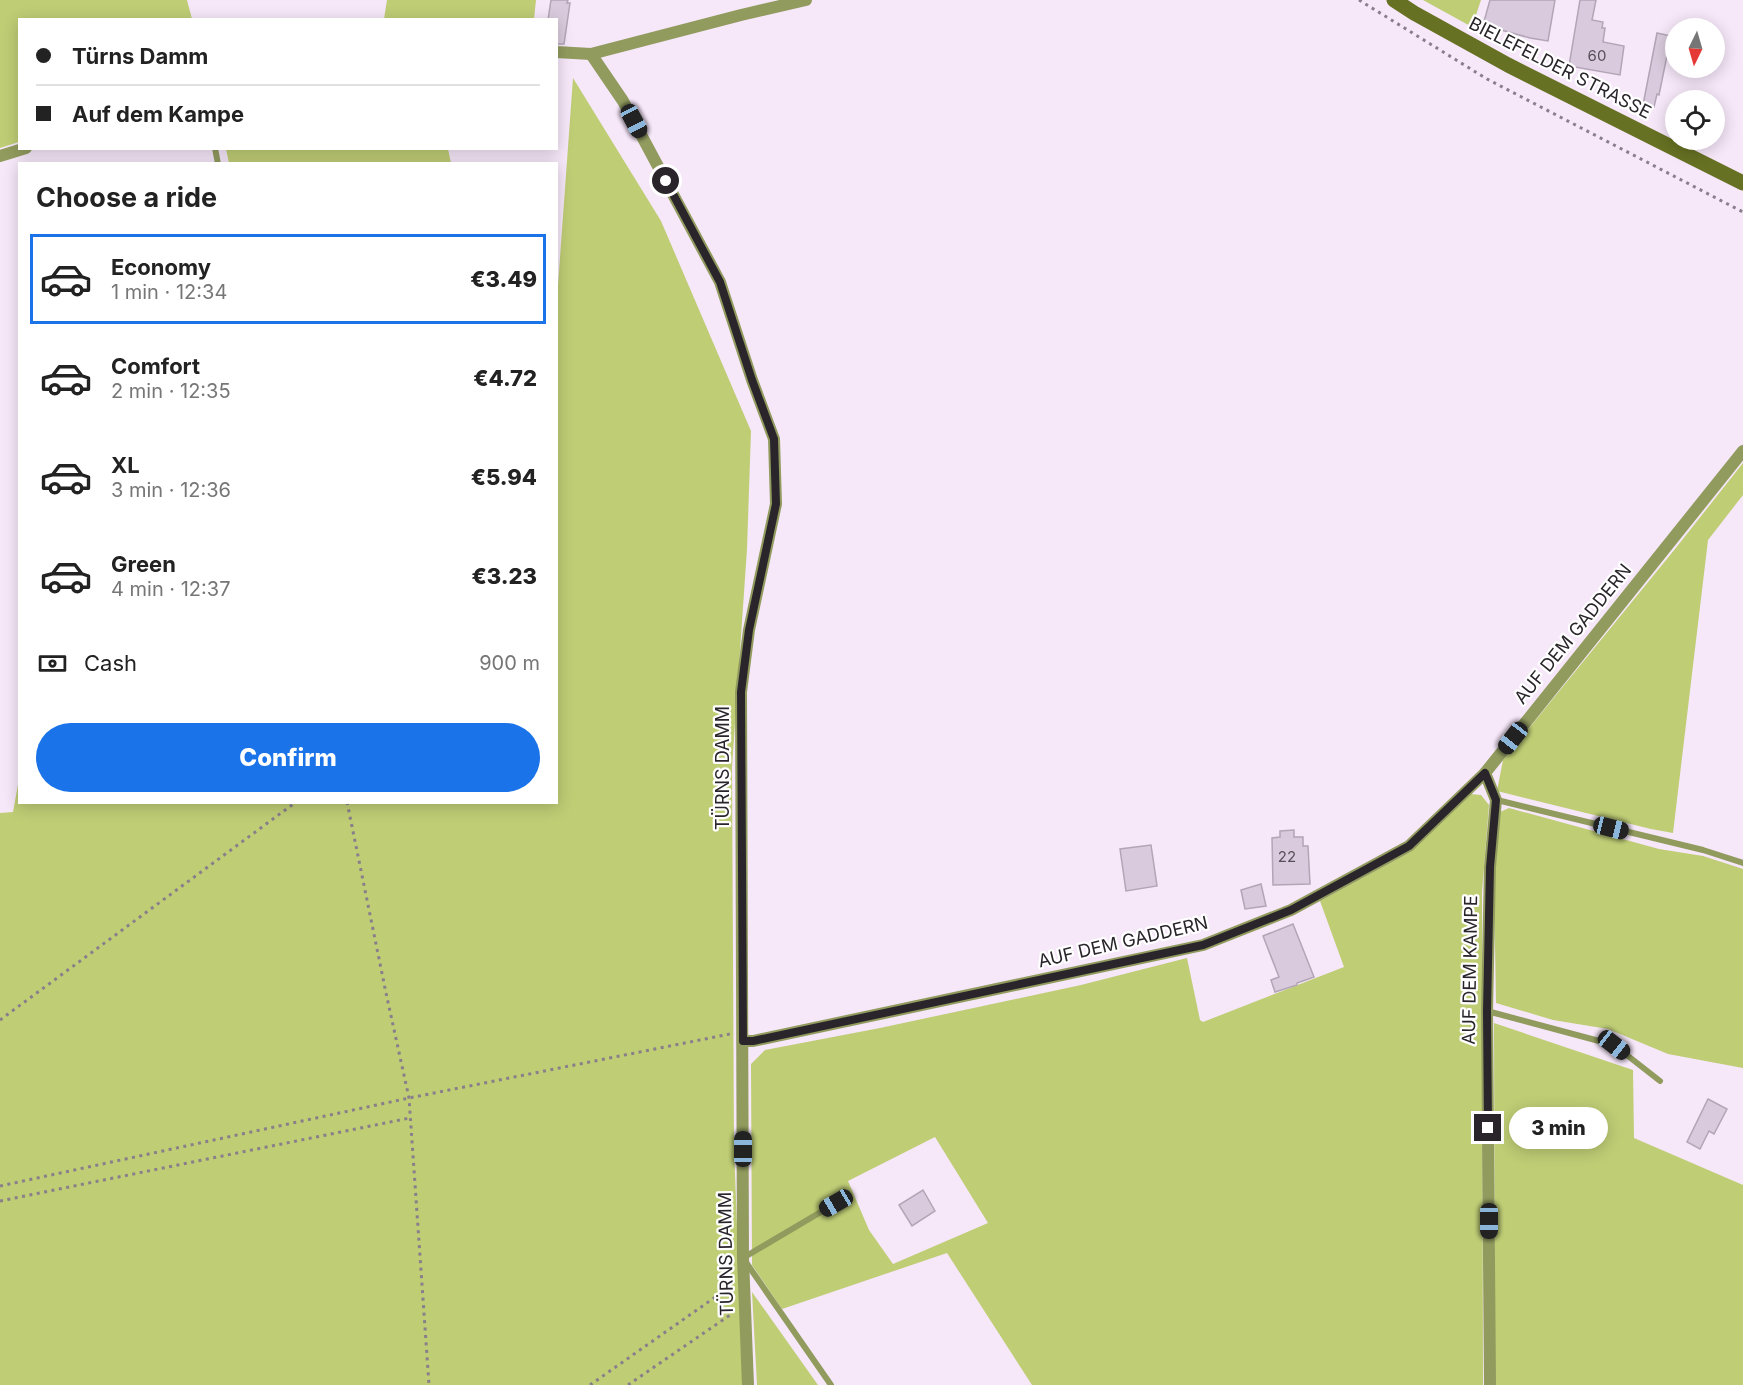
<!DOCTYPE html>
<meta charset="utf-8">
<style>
:root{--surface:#fff;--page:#f2f2f2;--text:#222;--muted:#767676;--line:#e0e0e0;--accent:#1a73e8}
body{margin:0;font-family:Inter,sans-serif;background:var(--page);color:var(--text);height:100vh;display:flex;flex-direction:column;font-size:22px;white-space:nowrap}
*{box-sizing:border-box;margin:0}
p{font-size:20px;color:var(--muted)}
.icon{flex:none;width:33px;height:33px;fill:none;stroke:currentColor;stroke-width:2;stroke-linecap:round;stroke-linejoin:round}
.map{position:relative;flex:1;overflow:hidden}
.drawer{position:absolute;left:18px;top:162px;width:540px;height:642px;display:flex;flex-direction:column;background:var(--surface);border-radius:0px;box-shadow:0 3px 15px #0003}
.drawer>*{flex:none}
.guide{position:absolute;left:18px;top:18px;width:540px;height:132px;border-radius:0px;box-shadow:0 3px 15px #0003;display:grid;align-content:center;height:132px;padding:0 18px;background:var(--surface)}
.needle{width:39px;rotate:185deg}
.buttons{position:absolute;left:1665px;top:18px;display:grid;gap:12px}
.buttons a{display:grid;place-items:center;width:60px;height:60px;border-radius:50%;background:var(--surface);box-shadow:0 3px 15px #0003;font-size:30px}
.end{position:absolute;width:27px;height:27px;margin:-14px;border:8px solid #2a252b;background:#fff;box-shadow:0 0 0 3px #fff}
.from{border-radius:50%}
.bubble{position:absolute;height:42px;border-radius:21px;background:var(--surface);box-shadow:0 3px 15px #0003;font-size:20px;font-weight:800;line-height:42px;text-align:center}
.car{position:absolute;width:18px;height:36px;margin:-18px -9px;border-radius:8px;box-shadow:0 0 4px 2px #0007;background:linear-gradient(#222 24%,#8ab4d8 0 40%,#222 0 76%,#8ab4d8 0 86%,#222 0)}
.guide b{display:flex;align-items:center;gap:21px;height:57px;font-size:22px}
.guide b+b{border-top:2px solid var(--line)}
.guide i{width:15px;height:15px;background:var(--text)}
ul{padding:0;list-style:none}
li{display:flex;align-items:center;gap:18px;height:90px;margin:0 12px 9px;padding:0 6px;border:3px solid transparent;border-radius:0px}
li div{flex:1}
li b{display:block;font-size:22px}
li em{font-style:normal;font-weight:800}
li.selected{border-color:var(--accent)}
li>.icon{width:54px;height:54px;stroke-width:1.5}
h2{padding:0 18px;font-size:27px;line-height:72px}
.pay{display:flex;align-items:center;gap:15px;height:66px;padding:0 18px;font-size:22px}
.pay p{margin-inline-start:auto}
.action{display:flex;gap:12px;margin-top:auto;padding:12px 18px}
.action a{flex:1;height:69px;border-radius:36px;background:var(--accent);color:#fff;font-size:24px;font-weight:800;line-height:69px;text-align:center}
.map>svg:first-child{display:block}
</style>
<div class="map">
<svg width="1743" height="1385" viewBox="0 0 1743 1385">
<rect width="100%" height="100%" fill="#f6e7f9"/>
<g fill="#bfcd75" fill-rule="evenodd">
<polygon points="0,0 187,0 192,19 20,20 19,142 0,148"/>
<polygon points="387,0 536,0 534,19 384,19"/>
<polygon points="1423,0 1481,0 1472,27"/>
<polygon points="573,78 661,221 751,431 747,549 732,767 734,1147 743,1385 0,1385 0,813 13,812 19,779 20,802 556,802 556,313"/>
<polygon points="226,149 448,149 451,163 229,163"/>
<polygon points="1743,463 1743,495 1708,540 1673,833 1651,829 1497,791 1503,760 1675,549"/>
<path d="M1471,794L1481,795L1489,805L1482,892L1483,1385H1032L947,1253L782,1309L752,1265L751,1064L765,1050L880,1028L1081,985L1187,958L1200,1020L1203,1022L1344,967L1320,901L1412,851ZM935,1137L988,1223L893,1264L869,1230L848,1181Z"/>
<polygon points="1509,808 1659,849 1703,856 1743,869 1743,1068 1668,1054 1608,1029 1553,1020 1496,1003 1494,887 1500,812"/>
<polygon points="1494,1023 1633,1070 1634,1138 1743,1185 1743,1385 1495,1385"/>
<polygon points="752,1292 818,1385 757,1385"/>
</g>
<g fill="#d9cbdd" stroke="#b2a5b6" stroke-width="1.5">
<polygon points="551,0 568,0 567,3 570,3 564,44 556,44 556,20 548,20"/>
<polygon points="1490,0 1555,0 1548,41 1530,38 1483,25"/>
<polygon points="1580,0 1596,0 1592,20 1603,22 1602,28 1605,28 1603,42 1624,46 1620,75 1569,66"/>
<polygon points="1657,33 1671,36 1659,95 1657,94 1654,107 1643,105"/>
<polygon points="1294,830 1294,837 1303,837 1303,846 1308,846 1310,884 1273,885 1272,838 1280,837 1280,831"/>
<polygon points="1151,845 1157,886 1126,891 1120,849"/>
<polygon points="1261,884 1266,906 1245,909 1241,890"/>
<polygon points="1293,924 1314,977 1297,983 1297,985 1275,992 1271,980 1279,977 1263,936"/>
<polygon points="1708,1099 1727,1109 1714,1134 1709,1131 1700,1149 1687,1142"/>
<polygon points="923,1190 935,1211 912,1226 899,1205"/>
</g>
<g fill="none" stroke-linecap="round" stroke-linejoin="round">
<g stroke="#897f8b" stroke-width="3" stroke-dasharray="3 4.5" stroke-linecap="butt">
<polyline points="1359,0 1487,79 1743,212"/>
<polyline points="347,802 386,993 409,1098 429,1385"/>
<polyline points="0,1020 296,802"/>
<polyline points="0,1186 409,1098 730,1034"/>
<polyline points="0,1201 410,1118"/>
<polyline points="590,1385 731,1286"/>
<polyline points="628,1385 733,1313"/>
</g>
<g stroke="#919b5e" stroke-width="6">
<polyline points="215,148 218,164"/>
<polyline points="1497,800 1703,850 1743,863"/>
<polyline points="1487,1011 1614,1045 1660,1081"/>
<polyline points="831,1385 743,1258 836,1203"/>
</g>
<g stroke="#919b5e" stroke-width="12">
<polyline points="556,52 591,54 741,15 806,0"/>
<polyline points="591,54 623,101 720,282 752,380 774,439 776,504 749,630 741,692 743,1258 748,1385"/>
<polyline points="0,156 26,148"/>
<polyline points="1485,773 1496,800 1490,867 1487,1011 1490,1385"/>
<polyline points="743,1041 753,1041 1203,945 1291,910 1409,846 1485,773 1743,451"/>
</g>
<polyline stroke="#677123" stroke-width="15" points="1394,0 1414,13 1508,65 1743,183"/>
</g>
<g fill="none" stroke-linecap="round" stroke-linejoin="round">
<polyline stroke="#2a252b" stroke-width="8" points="666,181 720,282 752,380 774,439 776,504 749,630 741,692 743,1041 753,1041 1203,945 1291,910 1409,846 1485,773 1496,800 1490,867 1487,1011 1488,1128"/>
</g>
<g text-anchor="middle" stroke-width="4.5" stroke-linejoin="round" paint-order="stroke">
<g font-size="15" fill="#564e58">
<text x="1597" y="61">60</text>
<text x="1287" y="862">22</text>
</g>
<g font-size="18" fill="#2a252b" stroke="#fff">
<text transform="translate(1560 68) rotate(27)" y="6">BIELEFELDER STRASSE</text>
<text transform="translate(1573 634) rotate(-51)" y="6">AUF DEM GADDERN</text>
<text transform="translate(723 768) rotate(-90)" y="6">TÜRNS DAMM</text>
<text transform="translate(1123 942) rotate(-13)" y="6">AUF DEM GADDERN</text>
<text transform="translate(1470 970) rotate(-89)" y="6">AUF DEM KAMPE</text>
<text transform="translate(726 1254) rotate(-91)" y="6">TÜRNS DAMM</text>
</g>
</g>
</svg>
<div class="buttons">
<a><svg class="needle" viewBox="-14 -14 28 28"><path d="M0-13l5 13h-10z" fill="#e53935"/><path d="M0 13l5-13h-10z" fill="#767676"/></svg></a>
<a><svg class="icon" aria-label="locate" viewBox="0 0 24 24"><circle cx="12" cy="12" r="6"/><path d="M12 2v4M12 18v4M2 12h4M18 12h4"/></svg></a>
</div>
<i class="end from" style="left:666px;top:181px"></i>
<i class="end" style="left:1488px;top:1128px"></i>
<div class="bubble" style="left:1509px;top:1107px;width:99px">3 min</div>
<i class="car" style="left:634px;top:121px;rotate:152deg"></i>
<i class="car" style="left:1513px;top:738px;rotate:218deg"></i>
<i class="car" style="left:1611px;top:828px;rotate:104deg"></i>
<i class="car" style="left:1614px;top:1045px;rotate:128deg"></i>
<i class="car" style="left:743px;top:1149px;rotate:0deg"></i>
<i class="car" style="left:836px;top:1203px;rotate:240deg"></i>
<i class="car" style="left:1489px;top:1221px;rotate:180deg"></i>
<div class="guide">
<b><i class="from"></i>Türns Damm</b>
<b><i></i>Auf dem Kampe</b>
</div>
<section class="drawer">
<h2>Choose a ride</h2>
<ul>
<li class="selected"><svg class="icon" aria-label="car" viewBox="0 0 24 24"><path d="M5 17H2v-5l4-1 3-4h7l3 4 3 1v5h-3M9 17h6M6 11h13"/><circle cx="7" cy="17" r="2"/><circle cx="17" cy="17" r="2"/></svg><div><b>Economy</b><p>1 min · 12:34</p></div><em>€3.49</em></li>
<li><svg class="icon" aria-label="car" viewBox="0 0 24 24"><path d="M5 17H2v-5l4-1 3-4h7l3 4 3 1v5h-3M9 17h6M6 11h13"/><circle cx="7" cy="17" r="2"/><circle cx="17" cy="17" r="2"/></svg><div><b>Comfort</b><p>2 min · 12:35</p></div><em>€4.72</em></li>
<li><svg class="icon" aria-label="car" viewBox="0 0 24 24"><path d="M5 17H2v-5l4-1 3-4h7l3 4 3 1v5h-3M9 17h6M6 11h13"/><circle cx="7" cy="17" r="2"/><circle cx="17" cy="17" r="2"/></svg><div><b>XL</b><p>3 min · 12:36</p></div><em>€5.94</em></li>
<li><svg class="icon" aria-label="car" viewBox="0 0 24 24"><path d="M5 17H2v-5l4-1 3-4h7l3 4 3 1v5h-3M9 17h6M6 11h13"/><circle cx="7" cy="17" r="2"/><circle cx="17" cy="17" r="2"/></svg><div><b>Green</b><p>4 min · 12:37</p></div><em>€3.23</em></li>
</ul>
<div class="pay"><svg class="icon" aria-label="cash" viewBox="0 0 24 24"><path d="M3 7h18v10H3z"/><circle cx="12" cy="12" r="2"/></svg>Cash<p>900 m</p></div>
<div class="action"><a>Confirm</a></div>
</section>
</div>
